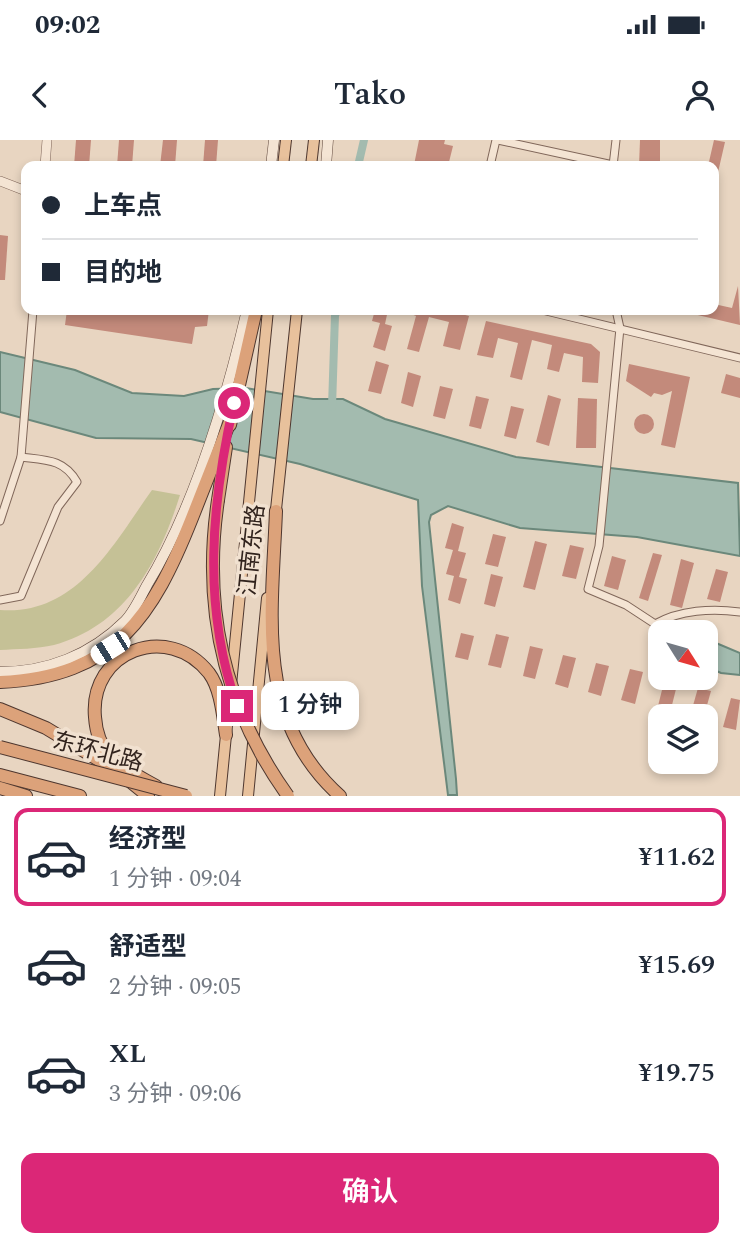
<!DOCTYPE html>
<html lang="zh">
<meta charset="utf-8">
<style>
:root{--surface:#fff;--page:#f2f2f3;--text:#1f2937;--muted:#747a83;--line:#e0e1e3;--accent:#db2777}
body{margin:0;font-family:Spectral,"Noto Sans SC",serif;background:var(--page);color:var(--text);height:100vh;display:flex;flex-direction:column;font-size:26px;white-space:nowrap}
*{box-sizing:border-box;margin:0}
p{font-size:23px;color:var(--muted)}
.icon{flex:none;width:38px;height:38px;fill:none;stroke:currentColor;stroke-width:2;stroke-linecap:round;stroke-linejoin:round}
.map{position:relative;height:656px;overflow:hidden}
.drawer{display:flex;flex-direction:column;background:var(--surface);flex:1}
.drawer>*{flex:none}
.hud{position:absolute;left:21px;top:21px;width:698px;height:154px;border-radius:14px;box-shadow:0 4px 10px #0003;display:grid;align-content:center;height:154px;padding:0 21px;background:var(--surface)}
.needle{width:46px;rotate:127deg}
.controls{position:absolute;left:648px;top:480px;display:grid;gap:14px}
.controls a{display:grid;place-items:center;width:70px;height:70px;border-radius:14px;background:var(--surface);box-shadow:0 4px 10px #0003;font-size:35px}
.end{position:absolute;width:32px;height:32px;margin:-16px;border:9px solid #db2777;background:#fff;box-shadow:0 0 0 4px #fff}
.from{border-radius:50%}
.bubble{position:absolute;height:49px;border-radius:14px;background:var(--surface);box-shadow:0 4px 10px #0003;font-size:23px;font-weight:600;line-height:49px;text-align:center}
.car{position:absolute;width:21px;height:42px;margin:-21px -10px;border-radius:9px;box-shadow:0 0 5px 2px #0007;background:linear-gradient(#fff 24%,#345 0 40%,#fff 0 76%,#345 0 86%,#fff 0)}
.hud b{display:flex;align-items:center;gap:24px;height:66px;font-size:26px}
.hud b+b{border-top:2px solid var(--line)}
.hud i{width:18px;height:18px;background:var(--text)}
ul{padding:12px 0 0;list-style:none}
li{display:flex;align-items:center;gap:21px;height:98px;margin:0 14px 10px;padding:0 7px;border:4px solid transparent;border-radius:14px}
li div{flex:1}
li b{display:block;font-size:26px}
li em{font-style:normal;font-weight:600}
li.on{border-color:var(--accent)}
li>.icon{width:63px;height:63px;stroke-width:1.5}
.action{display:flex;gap:14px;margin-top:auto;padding:14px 21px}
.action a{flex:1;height:80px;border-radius:14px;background:var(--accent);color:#fff;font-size:28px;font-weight:600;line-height:80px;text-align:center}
.status{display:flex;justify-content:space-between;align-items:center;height:49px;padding:0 35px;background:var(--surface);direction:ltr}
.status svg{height:19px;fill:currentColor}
header{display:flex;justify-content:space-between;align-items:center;height:91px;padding:0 21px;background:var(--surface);font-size:32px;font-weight:600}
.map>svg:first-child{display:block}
</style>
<div class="status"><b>09:02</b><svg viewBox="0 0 49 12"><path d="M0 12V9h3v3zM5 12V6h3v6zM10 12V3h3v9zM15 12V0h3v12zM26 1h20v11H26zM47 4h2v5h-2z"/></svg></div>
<header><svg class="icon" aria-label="back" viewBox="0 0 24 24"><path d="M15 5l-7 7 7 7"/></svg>Tako<svg class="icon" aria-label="person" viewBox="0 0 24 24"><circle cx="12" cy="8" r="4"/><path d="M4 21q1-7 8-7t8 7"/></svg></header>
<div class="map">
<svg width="740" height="656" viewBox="0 0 740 656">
<rect width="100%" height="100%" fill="#e8d5c1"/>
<path fill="#c5c196" d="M152,350L180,355C159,421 127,485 54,505C37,509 17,509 0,510V470C77,476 114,403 152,350Z"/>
<g fill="#a3bbaf" stroke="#6b887b" stroke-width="2">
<polygon points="0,212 75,230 132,253 184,256 213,249 246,248 313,259 343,259 385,279 516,317 738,343 740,416 637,397 520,388 448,366 431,375 429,382 456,639 457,655 448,655 422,446 418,360 300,324 191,299 96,298 0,272"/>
<polygon points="716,503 740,513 740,535 721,533 705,526 705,506"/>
</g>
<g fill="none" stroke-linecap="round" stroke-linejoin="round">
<g stroke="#a3bbaf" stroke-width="8">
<polyline points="358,26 364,0"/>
<polyline points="332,267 335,175 338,170"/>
</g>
</g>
<g fill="#c38a7b">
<polygon points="76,0 91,0 89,26 74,26"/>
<polygon points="119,0 134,0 132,26 117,26"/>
<polygon points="163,0 177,0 175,26 160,26"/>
<polygon points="205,0 218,0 216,26 203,26"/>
<polygon points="419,0 445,0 444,4 453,6 448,26 414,25"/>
<polygon points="640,0 660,0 660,23 639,26"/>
<polygon points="714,0 725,2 716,41 714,26 708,26"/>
<polygon points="0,95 8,96 5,140 0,140"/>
<polygon points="738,146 740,185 685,172 714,170 714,164 732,168"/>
<polygon points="67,170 209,170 207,186 195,187 192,204 65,185"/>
<polygon points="375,170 388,170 385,184 392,186 385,211 373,207 380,183 372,181"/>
<polygon points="401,170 454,170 454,172 469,176 460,210 443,206 449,182 429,177 419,212 407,209 416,176"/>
<polygon points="486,181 591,204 600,212 598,243 582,242 583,217 564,213 559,232 547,229 552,205 532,200 522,240 510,237 518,203 498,198 493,218 477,215"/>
<polygon points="376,221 389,225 381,254 368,251"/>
<polygon points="629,224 690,237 675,308 661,305 672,251 662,255 654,253 651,257 626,241"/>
<polygon points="408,232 421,236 413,267 401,263"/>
<polygon points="726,234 740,238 740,258 721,253"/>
<polygon points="440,246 453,249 445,279 433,276"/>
<polygon points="548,255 561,259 549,306 536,302"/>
<polygon points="476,256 489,259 481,289 469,286"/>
<polygon points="578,258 597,259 596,308 576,308"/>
<polygon points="511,266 524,269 516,299 504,296"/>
<circle cx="644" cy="284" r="10"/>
<polygon points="452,383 464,387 458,411 466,413 459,437 467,439 460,464 448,460 454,436 446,434 453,410 445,408"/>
<polygon points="493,394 506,397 498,427 485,424"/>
<polygon points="535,401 547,404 535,450 523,447"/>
<polygon points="570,405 584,408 576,439 562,436"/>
<polygon points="653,413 662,415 648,461 639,458"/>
<polygon points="612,416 626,420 618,450 604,446"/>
<polygon points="681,419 694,423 682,468 670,465"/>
<polygon points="716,429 728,432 720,462 707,459"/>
<polygon points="491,434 503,437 495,467 484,464"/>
<polygon points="461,493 474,496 468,520 455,517"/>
<polygon points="496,494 509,497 501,528 488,525"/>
<polygon points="530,506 543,509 535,539 523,536"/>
<polygon points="563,515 576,518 568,548 555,544"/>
<polygon points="596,523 609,526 601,556 588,552"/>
<polygon points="630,529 643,532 635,564 621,560"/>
<polygon points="665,538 678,541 670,573 657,570"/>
<polygon points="698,548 711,551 704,576 690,576"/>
<polygon points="731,558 740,560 736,590 723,587"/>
</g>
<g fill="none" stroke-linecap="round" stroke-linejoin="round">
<g stroke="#80675a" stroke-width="9">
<g id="minor">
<polyline points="498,0 613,25"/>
<polyline points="490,26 496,0"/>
<polyline points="613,26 616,0"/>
<polyline points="542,170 740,218"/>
<path d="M616,170L620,188L599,406L588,449L626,465L655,484C680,470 712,468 740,472"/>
<polyline points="0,381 21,317 33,170"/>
<path d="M0,460L21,456L58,367L77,342C64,319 46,320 21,317"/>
</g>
</g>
<g stroke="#80675a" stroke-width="10">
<g id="tertiary">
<polyline points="45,26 47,0"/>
<polyline points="0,41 26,51"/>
</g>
</g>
<g stroke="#61493e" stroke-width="11">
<g id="secondary">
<polyline points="271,26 274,0"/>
<polyline points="326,26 328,0"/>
<path d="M0,532C47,532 91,515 125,481C134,472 141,456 147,445C195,366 226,260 247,170"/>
</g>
</g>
<g stroke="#4e372f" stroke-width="12">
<g id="primary">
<polyline points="283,26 286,0"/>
<polyline points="311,26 314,0"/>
<polyline points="275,379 297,170"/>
<polyline points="220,656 268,170"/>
<polyline points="248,656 267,458"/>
</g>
</g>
<g stroke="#4e372f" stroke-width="14">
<g id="trunk">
<polyline points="230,285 256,170"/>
<polyline points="218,360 226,307"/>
<path d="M276,371C272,475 254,579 340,656"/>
<path d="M0,542C115,537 153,476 192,378C205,345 218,312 231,279"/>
<polyline points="0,569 46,588 117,631"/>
<polyline points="0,635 80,656"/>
<polyline points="131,642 148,656"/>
<path d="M156,646C140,637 123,629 110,616C100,605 96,592 95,577C89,511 168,481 209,533C221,549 223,576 226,595"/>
<polyline points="0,648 26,656"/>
</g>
</g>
<use href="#minor" stroke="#f4e4d3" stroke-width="7"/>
<use href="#tertiary" stroke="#f4e4d3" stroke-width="9"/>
<use href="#secondary" stroke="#f4e4d3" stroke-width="10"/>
<use href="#primary" stroke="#e8c19c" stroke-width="10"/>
<use href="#trunk" stroke="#dca27a" stroke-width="12"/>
<g stroke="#4e372f" stroke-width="14" stroke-linecap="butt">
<g id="trunk-bridge">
<path d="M218,360C202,467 224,567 288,656"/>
<polyline points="0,607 186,656"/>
</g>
</g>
<use href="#trunk-bridge" stroke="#dca27a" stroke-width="12"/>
</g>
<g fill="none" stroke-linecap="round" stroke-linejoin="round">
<path stroke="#db2777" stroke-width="9" d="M234,263C211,365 202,466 237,566"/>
</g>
<g text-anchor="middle" stroke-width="7" stroke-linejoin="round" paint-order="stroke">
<g font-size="23" fill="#31231d" stroke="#f1e1d0">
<text transform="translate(251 410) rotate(-84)" y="8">江南东路</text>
<text transform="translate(98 611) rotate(15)" y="8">东环北路</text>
</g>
</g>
</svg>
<div class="controls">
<a><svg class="needle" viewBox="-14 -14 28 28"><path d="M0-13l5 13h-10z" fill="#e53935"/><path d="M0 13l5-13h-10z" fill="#747a83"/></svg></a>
<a><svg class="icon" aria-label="layers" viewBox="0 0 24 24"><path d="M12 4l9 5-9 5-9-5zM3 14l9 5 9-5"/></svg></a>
</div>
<i class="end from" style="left:234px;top:263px"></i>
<i class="end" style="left:237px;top:566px"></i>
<div class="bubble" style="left:261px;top:541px;width:98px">1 分钟</div>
<i class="car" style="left:110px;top:508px;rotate:238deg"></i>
<div class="hud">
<b><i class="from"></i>上车点</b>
<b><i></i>目的地</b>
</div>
</div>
<section class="drawer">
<ul>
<li class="on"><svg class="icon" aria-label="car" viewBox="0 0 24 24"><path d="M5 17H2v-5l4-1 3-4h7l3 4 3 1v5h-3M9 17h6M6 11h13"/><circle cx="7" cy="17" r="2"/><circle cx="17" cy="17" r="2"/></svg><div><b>经济型</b><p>1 分钟 · 09:04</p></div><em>¥11.62</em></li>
<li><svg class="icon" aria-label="car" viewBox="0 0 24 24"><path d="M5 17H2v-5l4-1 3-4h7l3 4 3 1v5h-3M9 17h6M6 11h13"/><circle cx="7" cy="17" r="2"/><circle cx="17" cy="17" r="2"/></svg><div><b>舒适型</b><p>2 分钟 · 09:05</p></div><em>¥15.69</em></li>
<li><svg class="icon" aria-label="car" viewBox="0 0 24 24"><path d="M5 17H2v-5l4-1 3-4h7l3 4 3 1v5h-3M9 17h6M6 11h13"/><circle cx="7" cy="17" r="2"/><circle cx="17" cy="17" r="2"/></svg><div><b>XL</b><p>3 分钟 · 09:06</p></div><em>¥19.75</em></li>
</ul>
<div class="action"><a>确认</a></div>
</section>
